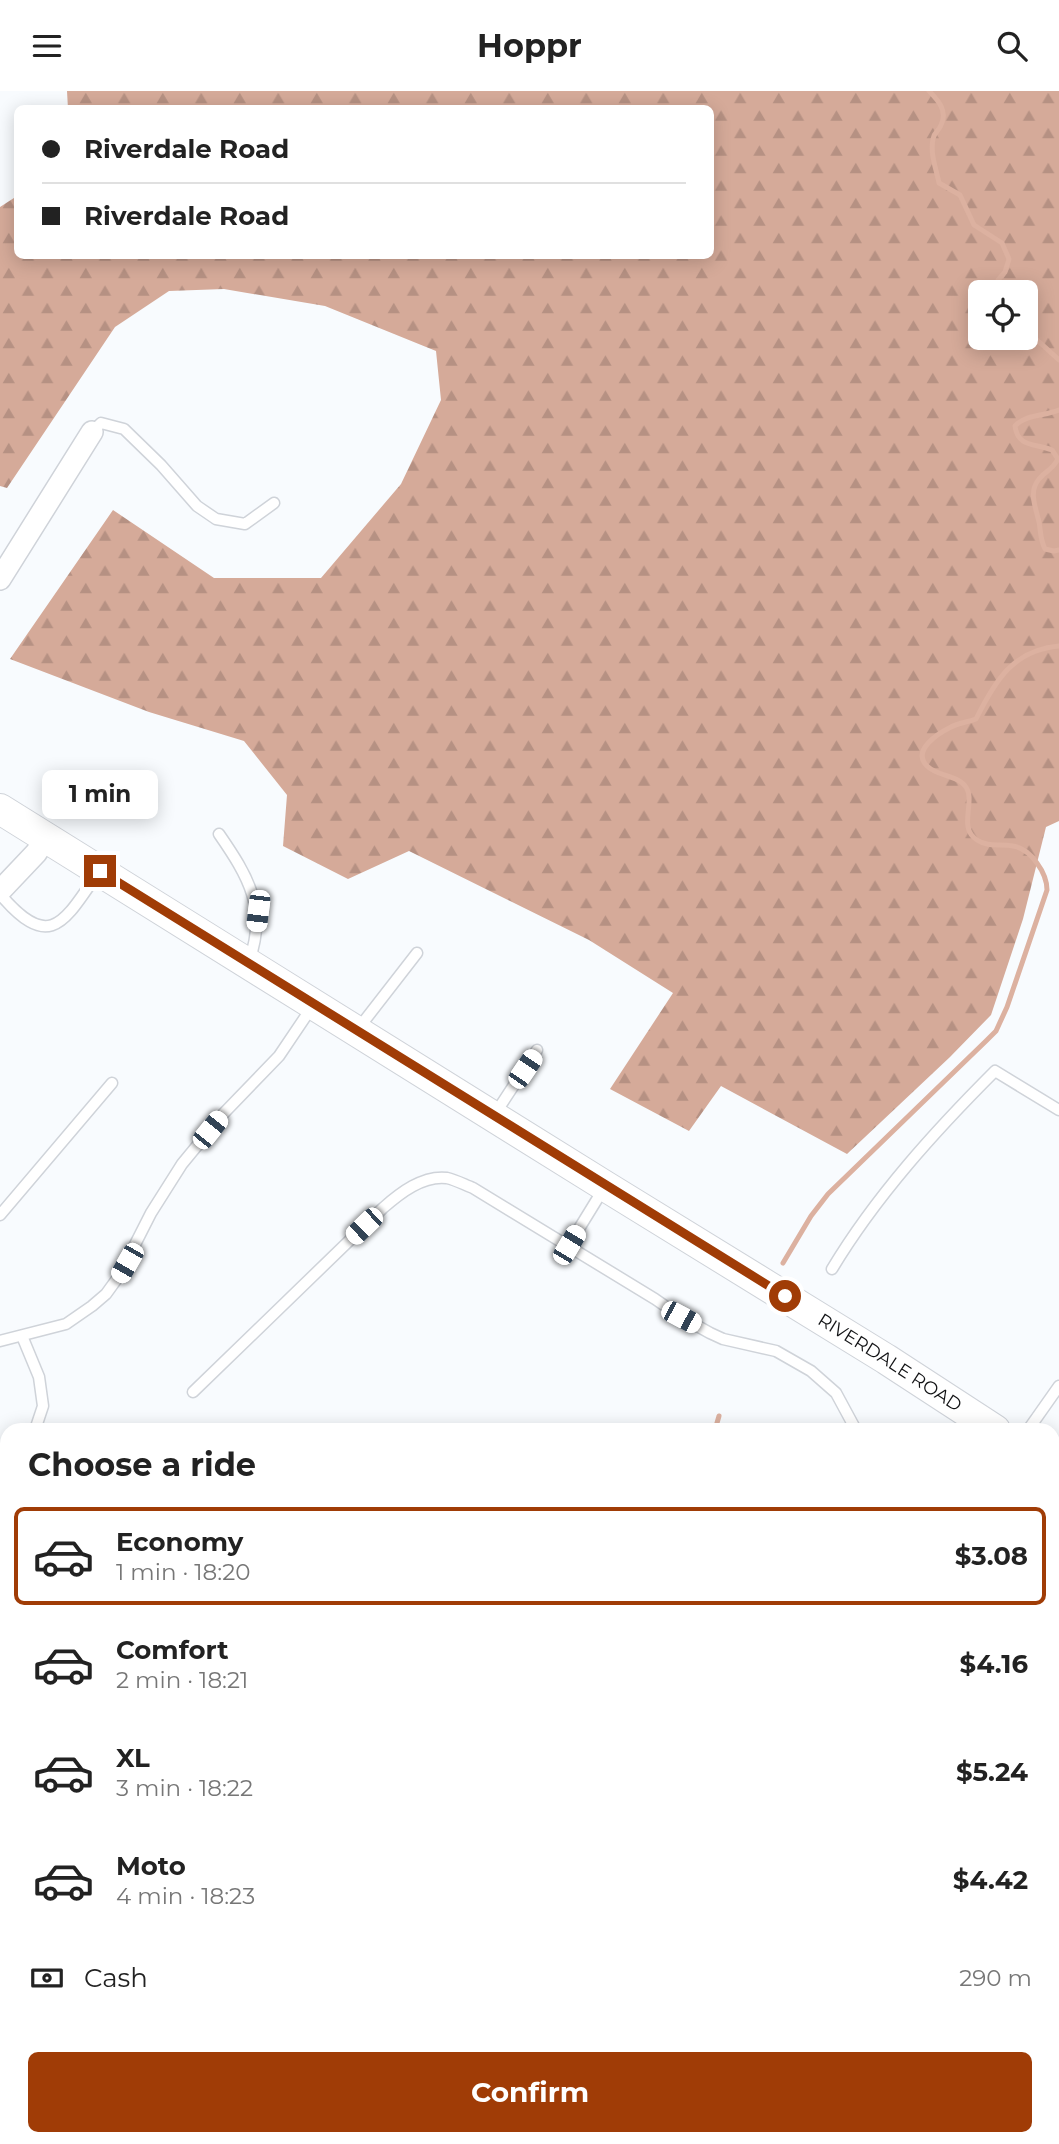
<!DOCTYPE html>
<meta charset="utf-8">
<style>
:root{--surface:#fff;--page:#f6f6f6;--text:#222;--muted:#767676;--line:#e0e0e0;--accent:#a03c06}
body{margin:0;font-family:Montserrat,sans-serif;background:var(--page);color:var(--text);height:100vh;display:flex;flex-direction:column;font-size:26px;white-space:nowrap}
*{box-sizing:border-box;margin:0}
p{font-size:23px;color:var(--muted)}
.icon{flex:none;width:38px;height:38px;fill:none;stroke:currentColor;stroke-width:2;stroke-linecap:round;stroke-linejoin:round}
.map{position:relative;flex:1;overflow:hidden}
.panel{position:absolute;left:0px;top:1332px;width:1060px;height:723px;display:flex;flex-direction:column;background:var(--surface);border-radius:21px 21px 0 0;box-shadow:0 4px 18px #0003}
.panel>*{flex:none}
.banner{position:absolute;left:14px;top:14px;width:700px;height:154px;border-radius:10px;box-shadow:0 4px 18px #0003;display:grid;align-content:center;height:154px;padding:0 28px;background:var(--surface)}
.fabs{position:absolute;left:968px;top:189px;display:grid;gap:14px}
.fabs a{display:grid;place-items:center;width:70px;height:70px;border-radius:10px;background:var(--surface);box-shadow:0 4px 18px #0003;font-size:35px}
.end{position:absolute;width:32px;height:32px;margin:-16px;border:9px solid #a03c06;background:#fff;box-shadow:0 0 0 4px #fff}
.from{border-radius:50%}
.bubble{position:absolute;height:49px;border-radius:10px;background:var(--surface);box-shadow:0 4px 18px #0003;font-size:23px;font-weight:700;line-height:49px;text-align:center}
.car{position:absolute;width:21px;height:42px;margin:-21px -10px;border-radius:9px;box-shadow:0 0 5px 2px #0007;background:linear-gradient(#fff 24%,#345 0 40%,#fff 0 76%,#345 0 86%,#fff 0)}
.banner b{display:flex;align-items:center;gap:24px;height:66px;font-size:26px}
.banner b+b{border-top:2px solid var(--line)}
.banner i{width:18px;height:18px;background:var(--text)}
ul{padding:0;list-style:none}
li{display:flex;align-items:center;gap:21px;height:98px;margin:0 14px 10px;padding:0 14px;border:4px solid transparent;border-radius:10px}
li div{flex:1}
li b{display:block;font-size:26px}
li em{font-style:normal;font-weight:700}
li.selected{border-color:var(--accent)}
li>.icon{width:63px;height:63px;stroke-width:1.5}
h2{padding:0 28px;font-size:32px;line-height:84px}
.pay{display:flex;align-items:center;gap:18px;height:77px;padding:0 28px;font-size:26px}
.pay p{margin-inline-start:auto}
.action{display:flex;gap:14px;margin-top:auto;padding:14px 28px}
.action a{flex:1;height:80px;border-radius:10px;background:var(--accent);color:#fff;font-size:28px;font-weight:700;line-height:80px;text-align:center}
header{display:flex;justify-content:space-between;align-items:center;height:91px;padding:0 28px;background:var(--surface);font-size:32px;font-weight:700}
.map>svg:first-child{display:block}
</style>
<header><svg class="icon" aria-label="menu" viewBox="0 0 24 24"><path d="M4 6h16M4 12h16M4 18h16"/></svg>Hoppr<svg class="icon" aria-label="search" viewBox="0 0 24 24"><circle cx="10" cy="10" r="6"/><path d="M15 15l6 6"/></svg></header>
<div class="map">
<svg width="1059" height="2053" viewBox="0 0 1059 2053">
<defs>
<pattern id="forest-firs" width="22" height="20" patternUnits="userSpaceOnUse" patternTransform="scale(1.75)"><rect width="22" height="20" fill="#d5aa99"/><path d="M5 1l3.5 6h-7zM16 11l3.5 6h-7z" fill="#b69183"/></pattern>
</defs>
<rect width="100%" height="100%" fill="#f8fbfe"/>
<g fill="url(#forest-firs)" fill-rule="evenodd">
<path d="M67,0H1059V730L1046,736L1023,828L991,924L950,966L847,1063L721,995L689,1040L610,998L673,902L589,849L409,760L348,788L283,755L287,704L244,650L149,621L10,568L113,419L214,487H321L401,393L441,309L436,260L325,215L224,198L169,200L115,236L7,397L0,395V116L17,105L18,164H710V18H68ZM980,201H1026V247H980Z"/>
<polygon points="7,1421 7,1581 0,1583 0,1424"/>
<polygon points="1054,1773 1059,1776 1059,2053 944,2053 941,2048 1054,2048"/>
</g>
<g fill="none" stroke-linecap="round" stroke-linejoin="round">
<g stroke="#dcb1a0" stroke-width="5">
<path d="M929,0C938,9 948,20 941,34C939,40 934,41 933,48C930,63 936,77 939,92L960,104L974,134L1002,152L1009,168L1005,181L998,189L994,201"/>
<polyline points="1026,239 1059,269"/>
<path d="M1059,319C1045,325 1026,323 1015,335C1018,357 1035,352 1052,359L1058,368C1051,381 1046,379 1039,388C1028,401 1036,417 1039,431C1041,441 1040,448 1045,458L1054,460L1059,459"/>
<path d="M783,1172L811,1125L828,1103L987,949L996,940L1007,916L1047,799C1047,782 1031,758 1013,755C1000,752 989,757 977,749C955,735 981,705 961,691C951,684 936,684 927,675C911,659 939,642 951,636C958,632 968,631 976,628C995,590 1013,559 1059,555"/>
<polyline points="715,1339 719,1325"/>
<polyline points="0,1509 7,1508"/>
<polyline points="1054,1743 1059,1747"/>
</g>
<g stroke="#cfd3d9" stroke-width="13">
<g id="lane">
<polyline points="92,341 101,332 124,338 161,374 197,415 216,428 245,433 274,412"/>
<path d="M219,743C248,785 268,818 249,870"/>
<path d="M0,803C50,862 64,831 98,782"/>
<polyline points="358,938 417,862"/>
<polyline points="495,1023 537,959"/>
<polyline points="0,1124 112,992"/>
<polyline points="569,1154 604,1097"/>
<path d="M832,1178C876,1105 935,1040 995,980L1059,1019"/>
<polyline points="22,1245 39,1286 43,1315 35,1339"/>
<polyline points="0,1250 66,1233 92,1215 106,1203 119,1185 151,1122 182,1073 224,1022 279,965 312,916"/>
<path d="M193,1301L383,1117C400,1102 423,1084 447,1087C456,1089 465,1094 473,1097L655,1208L681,1226L710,1242L723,1248L776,1260L811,1280L836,1302L856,1339"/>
<polyline points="1028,1339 1059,1295"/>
<polyline points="0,1362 7,1361"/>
<polyline points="1054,1541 1059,1545"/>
<polyline points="1054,1687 1059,1691"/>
</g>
</g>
<g stroke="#cfd3d9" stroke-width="24">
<g id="street">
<polyline points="0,488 92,341"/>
<polyline points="0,800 36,762 46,747"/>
<polyline points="0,1727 7,1736"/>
<polyline points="809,2048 814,2053"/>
</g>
</g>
<g stroke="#cfd3d9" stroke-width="32">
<g id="secondary">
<path id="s1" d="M0,718L605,1095L886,1268L995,1339"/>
<polyline points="1054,1375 1059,1379"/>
<polyline points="230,2053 236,2048"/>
</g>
</g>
<use href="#lane" stroke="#fff" stroke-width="10"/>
<use href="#street" stroke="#fff" stroke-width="21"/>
<use href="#secondary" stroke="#fff" stroke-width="30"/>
</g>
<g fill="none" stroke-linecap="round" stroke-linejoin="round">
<polyline stroke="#a03c06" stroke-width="9" points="100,780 785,1205"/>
</g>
<g text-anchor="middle" stroke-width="7" stroke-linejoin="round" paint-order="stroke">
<g font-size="18" fill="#111214" stroke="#fff">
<text dy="6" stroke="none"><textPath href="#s1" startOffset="1048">RIVERDALE ROAD</textPath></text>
</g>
</g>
</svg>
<div class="fabs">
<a><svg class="icon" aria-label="locate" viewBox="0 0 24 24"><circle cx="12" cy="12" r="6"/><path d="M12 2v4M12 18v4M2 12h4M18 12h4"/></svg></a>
</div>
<i class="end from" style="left:785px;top:1205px"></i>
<i class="end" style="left:100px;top:780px"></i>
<div class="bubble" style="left:42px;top:679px;width:116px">1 min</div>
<i class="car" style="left:258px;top:820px;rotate:187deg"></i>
<i class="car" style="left:525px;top:978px;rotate:34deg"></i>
<i class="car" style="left:210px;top:1039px;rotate:39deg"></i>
<i class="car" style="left:364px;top:1135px;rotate:226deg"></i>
<i class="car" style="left:569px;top:1154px;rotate:31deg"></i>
<i class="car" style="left:127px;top:1172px;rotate:210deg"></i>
<i class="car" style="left:681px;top:1226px;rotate:118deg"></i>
<div class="banner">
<b><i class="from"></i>Riverdale Road</b>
<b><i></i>Riverdale Road</b>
</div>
<section class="panel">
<h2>Choose a ride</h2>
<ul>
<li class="selected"><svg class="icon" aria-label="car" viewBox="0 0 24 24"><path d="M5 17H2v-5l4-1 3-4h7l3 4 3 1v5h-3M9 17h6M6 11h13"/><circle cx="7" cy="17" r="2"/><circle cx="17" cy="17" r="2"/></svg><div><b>Economy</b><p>1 min · 18:20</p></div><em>$3.08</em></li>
<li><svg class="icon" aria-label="car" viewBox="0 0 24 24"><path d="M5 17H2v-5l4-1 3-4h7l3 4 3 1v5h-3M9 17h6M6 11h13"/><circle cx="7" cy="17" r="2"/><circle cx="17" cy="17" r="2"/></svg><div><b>Comfort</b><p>2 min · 18:21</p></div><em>$4.16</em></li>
<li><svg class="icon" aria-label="car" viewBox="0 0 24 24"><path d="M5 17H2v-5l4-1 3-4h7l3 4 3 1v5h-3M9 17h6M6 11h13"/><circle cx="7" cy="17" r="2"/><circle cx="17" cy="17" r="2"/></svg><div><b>XL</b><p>3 min · 18:22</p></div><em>$5.24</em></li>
<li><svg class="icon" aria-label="car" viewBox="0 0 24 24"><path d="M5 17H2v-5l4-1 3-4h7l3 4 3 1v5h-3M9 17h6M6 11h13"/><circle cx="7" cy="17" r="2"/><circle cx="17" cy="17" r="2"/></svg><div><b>Moto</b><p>4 min · 18:23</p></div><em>$4.42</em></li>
</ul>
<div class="pay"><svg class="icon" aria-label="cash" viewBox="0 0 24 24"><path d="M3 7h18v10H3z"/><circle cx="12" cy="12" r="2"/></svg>Cash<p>290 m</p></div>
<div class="action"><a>Confirm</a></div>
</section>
</div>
